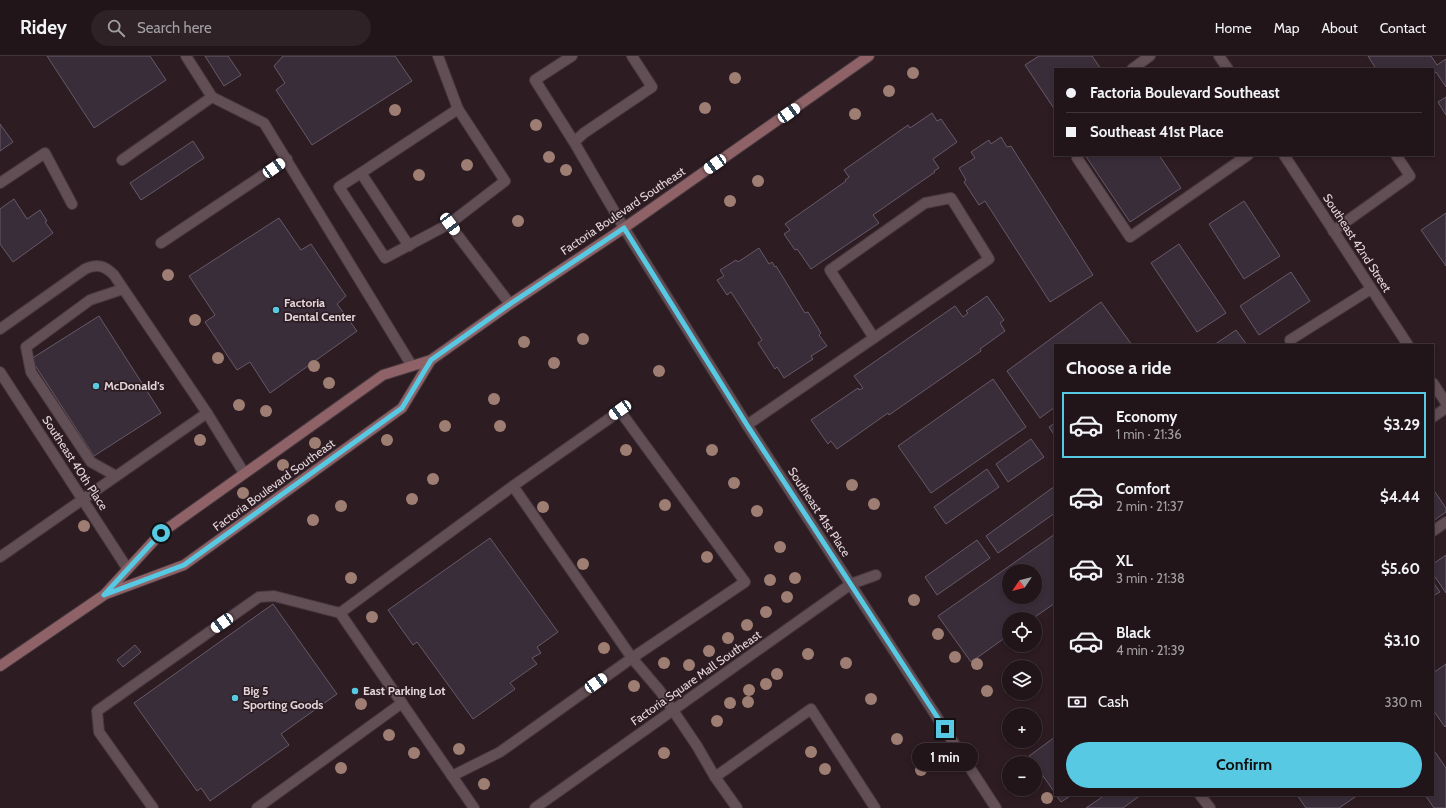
<!DOCTYPE html>
<meta charset="utf-8">
<style>
:root{--surface:#22151a;--page:#2e2227;--text:#f1f3f6;--muted:#a29fa2;--line:#3f3439;--accent:#57c9e2}
body{margin:0;font-family:Cabin,sans-serif;background:var(--page);color:var(--text);height:100vh;display:flex;flex-direction:column;font-size:15px;white-space:nowrap}
*{box-sizing:border-box;margin:0}
p{font-size:13px;color:var(--muted)}
.icon{flex:none;width:22px;height:22px;fill:none;stroke:currentColor;stroke-width:2;stroke-linecap:round;stroke-linejoin:round}
.map{position:relative;flex:1;overflow:hidden}
.sheet{position:absolute;left:1054px;top:288px;width:380px;height:452px;display:flex;flex-direction:column;background:var(--surface);border-radius:0px;box-shadow:0 2px 6px #0003,0 0 0 1px var(--line)}
.sheet>*{flex:none}
.guide{position:absolute;left:1054px;top:12px;width:380px;height:88px;border-radius:0px;box-shadow:0 2px 6px #0003,0 0 0 1px var(--line);display:grid;align-content:center;height:88px;padding:0 12px;background:var(--surface)}
.needle{width:26px;rotate:235deg}
.buttons{position:absolute;left:1002px;top:508px;display:grid;gap:8px}
.buttons a{display:grid;place-items:center;width:40px;height:40px;border-radius:50%;background:var(--surface);box-shadow:0 2px 6px #0003,0 0 0 1px var(--line);font-size:20px}
.end{position:absolute;width:18px;height:18px;margin:-9px;border:5px solid #57c9e2;background:#111;box-shadow:0 0 0 2px #111}
.from{border-radius:50%}
.bubble{position:absolute;height:28px;border-radius:14px;background:var(--surface);box-shadow:0 2px 6px #0003,0 0 0 1px var(--line);font-size:13px;font-weight:700;line-height:28px;text-align:center}
.car{position:absolute;width:12px;height:24px;margin:-12px -6px;border-radius:5px;box-shadow:0 0 3px 1px #0007;background:linear-gradient(#fff 24%,#345 0 40%,#fff 0 76%,#345 0 86%,#fff 0)}
.guide b{display:flex;align-items:center;gap:14px;height:38px;font-size:15px}
.guide b+b{border-top:1px solid var(--line)}
.guide i{width:10px;height:10px;background:var(--text)}
ul{padding:0;list-style:none}
li{display:flex;align-items:center;gap:12px;height:66px;margin:0 8px 6px;padding:0 4px;border:2px solid transparent;border-radius:0px}
li div{flex:1}
li b{display:block;font-size:15px}
li em{font-style:normal;font-weight:700}
li.selected{border-color:var(--accent)}
li>.icon{width:36px;height:36px;stroke-width:1.5}
h2{padding:0 12px;font-size:18px;line-height:48px}
.pay{display:flex;align-items:center;gap:10px;height:44px;padding:0 12px;font-size:15px}
.pay p{margin-inline-start:auto}
.action{display:flex;gap:8px;margin-top:auto;padding:8px 12px}
.action a{flex:1;height:46px;border-radius:24px;background:var(--accent);color:#111;font-size:16px;font-weight:700;line-height:46px;text-align:center}
header{display:flex;align-items:center;gap:24px;box-sizing:border-box;height:56px;padding:0 20px;background:var(--surface);border-bottom:1px solid var(--line)}
header strong{font-size:19px}
nav{display:flex;gap:22px;margin-inline-start:auto;font-size:14px}
.search{width:280px;height:36px;background:var(--page);display:flex;align-items:center;gap:10px;box-sizing:border-box;padding:0 14px;border-radius:22px;color:var(--muted);font-size:15px}
.map>svg:first-child{display:block}
</style>
<header>
<strong>Ridey</strong>
<div class="search"><svg class="icon" aria-label="search" viewBox="0 0 24 24"><circle cx="10" cy="10" r="6"/><path d="M15 15l6 6"/></svg>Search here</div>
<nav><a>Home</a><a>Map</a><a>About</a><a>Contact</a></nav>
</header>
<div class="map">
<svg width="1446" height="752" viewBox="0 0 1446 752">
<rect width="100%" height="100%" fill="#2d1c22"/>
<g fill="#3a2d3a" stroke="#675967" fill-rule="evenodd">
<polygon points="47,0 150,0 166,24 94,72"/>
<polygon points="205,0 228,0 241,19 224,30"/>
<polygon points="283,0 395,0 412,25 312,89 276,34 285,27 274,10"/>
<polygon points="1039,0 1092,0 1101,13 1055,13 1055,54 1025,9"/>
<polygon points="1368,0 1431,0 1437,9 1446,3 1446,31 1436,16 1433,18 1433,13 1376,13"/>
<polygon points="1446,41 1446,59 1438,46"/>
<polygon points="932,57 937,65 941,63 957,86 933,103 939,112 934,115 935,116 873,159 879,167 811,213 797,193 795,194 784,178 790,174 785,168 846,125 845,124 849,121 844,114 908,69 910,72"/>
<polygon points="0,68 13,86 0,95"/>
<polygon points="1001,81 1007,91 1011,90 1093,219 1050,246 985,145 979,149 964,126 966,124 959,112 975,102 971,96 989,84 991,88"/>
<polygon points="193,85 204,102 141,144 130,127"/>
<polygon points="1085,99 1159,99 1181,132 1130,166"/>
<polygon points="14,143 27,163 40,154 47,165 45,166 53,177 13,206 0,188 0,153"/>
<polygon points="1244,145 1280,200 1244,223 1209,168"/>
<polygon points="1446,157 1446,210 1421,174"/>
<polygon points="279,162 301,194 311,188 346,240 337,248 357,275 270,337 250,306 237,314 205,266 215,259 189,220"/>
<polygon points="1179,188 1226,257 1197,276 1151,207"/>
<polygon points="759,192 769,208 772,206 775,211 776,210 805,257 808,256 821,277 819,279 827,290 811,300 813,303 784,322 777,311 775,313 758,287 762,284 731,236 727,239 717,224 724,220 720,214 736,204 738,206"/>
<polygon points="1291,216 1310,245 1259,279 1240,250"/>
<polygon points="987,240 1004,264 1000,267 1005,275 980,293 981,295 889,359 888,357 837,393 831,385 828,388 811,364 858,332 859,334 863,332 854,320 955,250 963,261 968,257 966,255"/>
<polygon points="1101,246 1132,289 1055,289 1055,351 1040,362 1007,315"/>
<polygon points="99,260 161,357 94,400 31,303"/>
<polygon points="1236,274 1247,289 1214,289"/>
<polygon points="993,323 1026,371 931,437 898,390"/>
<polygon points="1055,367 1055,380 1049,371"/>
<polygon points="1031,383 1044,401 1008,426 996,408"/>
<polygon points="987,413 999,431 946,468 934,451"/>
<polygon points="1055,430 1055,457 998,497 986,480"/>
<polygon points="1433,433 1446,452 1446,456 1433,465"/>
<path d="M1055,478V547L1032,563H1009V579L971,606L938,560ZM1009,515H1035V541H1009Z"/>
<polygon points="490,482 558,576 537,591 541,597 532,602 537,608 510,627 515,633 473,663 417,586 413,589 388,554"/>
<polygon points="977,484 990,502 937,539 925,521"/>
<polygon points="1446,499 1446,537 1433,518 1433,508"/>
<polygon points="1433,526 1440,536 1433,540"/>
<polygon points="273,548 337,638 281,678 289,689 210,745 201,732 197,735 134,647"/>
<polygon points="135,589 141,596 123,611 117,604"/>
<polygon points="1446,608 1446,670 1445,671 1433,654 1433,617"/>
<polygon points="1055,681 1055,737 1029,700"/>
<polygon points="1433,693 1446,712 1446,752 1434,752 1425,739 1433,739"/>
<polygon points="1056,739 1072,739 1061,746"/>
<polygon points="1105,739 1141,739 1123,752 1086,752"/>
<polygon points="1297,739 1358,739 1339,752 1306,752"/>
</g>
<g fill="none" stroke-linecap="round" stroke-linejoin="round">
<g stroke="#46383e" stroke-width="12">
<g id="service">
<polyline points="572,0 535,24 574,86 624,172"/>
<polyline points="1132,13 1150,0"/>
<polyline points="212,41 264,67 412,310"/>
<polyline points="574,86 584,77 652,31 632,0"/>
<polyline points="1077,102 1130,181 1248,99"/>
<polyline points="122,104 212,41 186,0"/>
<polyline points="361,117 339,131 385,202 449,168 505,125 458,53 438,0"/>
<polyline points="0,127 45,97 72,148"/>
<polyline points="449,168 510,248"/>
<polyline points="1333,175 1410,120 1396,99"/>
<polyline points="161,187 287,103"/>
<polyline points="409,190 361,117 458,53"/>
<path d="M0,273L85,213C97,207 105,210 114,219L207,357L0,501"/>
<polyline points="1290,284 1371,233"/>
<polyline points="207,357 244,417"/>
<polyline points="1433,361 1446,352"/>
<polyline points="747,369 989,203 951,142 925,147 830,214 874,282"/>
<polyline points="116,420 91,406 31,316 26,291 90,244 123,233"/>
<polyline points="513,430 632,602 660,635 697,690 715,721 737,752"/>
<polyline points="1433,475 1446,466"/>
<polyline points="340,557 513,430 620,355 745,526 632,602 500,696 452,720"/>
<polyline points="715,721 811,653 875,752"/>
<polyline points="1200,739 1210,752"/>
<polyline points="153,752 99,676 97,655 259,541 274,540 340,557 474,752"/>
<polyline points="257,752 402,647"/>
<polyline points="535,752 851,528 876,519"/>
</g>
</g>
<g stroke="#46383e" stroke-width="12">
<g id="minor">
<polyline points="1219,0 1228,13"/>
<polyline points="1284,99 1408,289"/>
<polyline points="624,172 747,369 996,752"/>
<polyline points="0,316 127,512"/>
<polyline points="1433,327 1446,347"/>
</g>
</g>
<g stroke="#46383e" stroke-width="12">
<g id="secondary">
<polyline points="106,538 184,509 402,352 431,304"/>
<polyline points="0,610 104,539 161,477 383,319 431,304 510,248 624,172 869,0"/>
</g>
</g>
<use href="#service" stroke="#624e55" stroke-width="10"/>
<use href="#minor" stroke="#624e55" stroke-width="10"/>
<use href="#secondary" stroke="#8e6267" stroke-width="10"/>
</g>
<g fill="#9e7e73">
<circle cx="913" cy="17" r="6"/>
<circle cx="735" cy="22" r="6"/>
<circle cx="889" cy="35" r="6"/>
<circle cx="705" cy="52" r="6"/>
<circle cx="395" cy="54" r="6"/>
<circle cx="855" cy="58" r="6"/>
<circle cx="536" cy="69" r="6"/>
<circle cx="549" cy="101" r="6"/>
<circle cx="467" cy="109" r="6"/>
<circle cx="566" cy="114" r="6"/>
<circle cx="419" cy="119" r="6"/>
<circle cx="758" cy="125" r="6"/>
<circle cx="730" cy="145" r="6"/>
<circle cx="518" cy="165" r="6"/>
<circle cx="168" cy="219" r="6"/>
<circle cx="195" cy="264" r="6"/>
<circle cx="583" cy="283" r="6"/>
<circle cx="524" cy="286" r="6"/>
<circle cx="218" cy="302" r="6"/>
<circle cx="554" cy="307" r="6"/>
<circle cx="314" cy="310" r="6"/>
<circle cx="659" cy="315" r="6"/>
<circle cx="329" cy="327" r="6"/>
<circle cx="494" cy="343" r="6"/>
<circle cx="239" cy="349" r="6"/>
<circle cx="266" cy="355" r="6"/>
<circle cx="445" cy="370" r="6"/>
<circle cx="500" cy="370" r="6"/>
<circle cx="200" cy="384" r="6"/>
<circle cx="387" cy="384" r="6"/>
<circle cx="315" cy="387" r="6"/>
<circle cx="626" cy="394" r="6"/>
<circle cx="712" cy="394" r="6"/>
<circle cx="283" cy="409" r="6"/>
<circle cx="433" cy="423" r="6"/>
<circle cx="734" cy="427" r="6"/>
<circle cx="852" cy="429" r="6"/>
<circle cx="243" cy="437" r="6"/>
<circle cx="412" cy="443" r="6"/>
<circle cx="874" cy="448" r="6"/>
<circle cx="665" cy="449" r="6"/>
<circle cx="341" cy="450" r="6"/>
<circle cx="543" cy="451" r="6"/>
<circle cx="757" cy="455" r="6"/>
<circle cx="313" cy="464" r="6"/>
<circle cx="84" cy="470" r="6"/>
<circle cx="780" cy="491" r="6"/>
<circle cx="707" cy="501" r="6"/>
<circle cx="583" cy="508" r="6"/>
<circle cx="351" cy="522" r="6"/>
<circle cx="795" cy="522" r="6"/>
<circle cx="770" cy="524" r="6"/>
<circle cx="787" cy="541" r="6"/>
<circle cx="914" cy="544" r="6"/>
<circle cx="766" cy="556" r="6"/>
<circle cx="372" cy="561" r="6"/>
<circle cx="747" cy="569" r="6"/>
<circle cx="938" cy="578" r="6"/>
<circle cx="728" cy="582" r="6"/>
<circle cx="604" cy="592" r="6"/>
<circle cx="709" cy="595" r="6"/>
<circle cx="808" cy="598" r="6"/>
<circle cx="955" cy="601" r="6"/>
<circle cx="664" cy="607" r="6"/>
<circle cx="846" cy="607" r="6"/>
<circle cx="977" cy="608" r="6"/>
<circle cx="689" cy="609" r="6"/>
<circle cx="777" cy="618" r="6"/>
<circle cx="766" cy="628" r="6"/>
<circle cx="634" cy="630" r="6"/>
<circle cx="749" cy="634" r="6"/>
<circle cx="987" cy="635" r="6"/>
<circle cx="871" cy="643" r="6"/>
<circle cx="748" cy="646" r="6"/>
<circle cx="730" cy="647" r="6"/>
<circle cx="361" cy="648" r="6"/>
<circle cx="717" cy="665" r="6"/>
<circle cx="389" cy="679" r="6"/>
<circle cx="897" cy="683" r="6"/>
<circle cx="459" cy="693" r="6"/>
<circle cx="811" cy="696" r="6"/>
<circle cx="414" cy="697" r="6"/>
<circle cx="664" cy="697" r="6"/>
<circle cx="341" cy="712" r="6"/>
<circle cx="825" cy="713" r="6"/>
<circle cx="921" cy="714" r="6"/>
<circle cx="484" cy="728" r="6"/>
<circle cx="1047" cy="742" r="6"/>
</g>
<g fill="none" stroke-linecap="round" stroke-linejoin="round">
<polyline stroke="#57c9e2" stroke-width="5" points="161,477 104,539 184,509 402,352 431,304 510,248 624,172 747,369 945,673"/>
</g>
<g fill="#57c9e2" stroke="#2d1c22" stroke-width="1.5">
<circle cx="276" cy="254" r="4"/>
<circle cx="96" cy="330" r="4"/>
<circle cx="355" cy="635" r="4"/>
<circle cx="235" cy="642" r="4"/>
</g>
<g text-anchor="middle" stroke-width="3.5" stroke-linejoin="round" paint-order="stroke">
<g font-size="12" fill="#e3d6db" stroke="#2d1c22">
<text transform="translate(623 155) rotate(-34)" y="4">Factoria Boulevard Southeast</text>
<text transform="translate(1357 187) rotate(57)" y="4">Southeast 42nd Street</text>
<text transform="translate(75 407) rotate(57)" y="4">Southeast 40th Place</text>
<text transform="translate(274 429) rotate(-36)" y="4">Factoria Boulevard Southeast</text>
<text transform="translate(819 456) rotate(57)" y="4">Southeast 41st Place</text>
<text transform="translate(696 622) rotate(-35)" y="4">Factoria Square Mall Southeast</text>
</g>
<g font-size="12" font-weight="bold" fill="#e3d6db" stroke="#2d1c22" text-anchor="start">
<text x="284" y="251">Factoria<tspan x="284" dy="14">Dental Center</tspan></text>
<text x="104" y="334">McDonald's</text>
<text x="243" y="639">Big 5<tspan x="243" dy="14">Sporting Goods</tspan></text>
<text x="363" y="639">East Parking Lot</text>
</g>
</g>
</svg>
<div class="buttons">
<a><svg class="needle" viewBox="-14 -14 28 28"><path d="M0-13l5 13h-10z" fill="#e53935"/><path d="M0 13l5-13h-10z" fill="#a29fa2"/></svg></a>
<a><svg class="icon" aria-label="locate" viewBox="0 0 24 24"><circle cx="12" cy="12" r="6"/><path d="M12 2v4M12 18v4M2 12h4M18 12h4"/></svg></a>
<a><svg class="icon" aria-label="layers" viewBox="0 0 24 24"><path d="M12 4l9 5-9 5-9-5zM3 14l9 5 9-5"/></svg></a>
<a>+</a>
<a>−</a>
</div>
<i class="end from" style="left:161px;top:477px"></i>
<i class="end" style="left:945px;top:673px"></i>
<div class="bubble" style="left:912px;top:687px;width:66px">1 min</div>
<i class="car" style="left:789px;top:57px;rotate:55deg"></i>
<i class="car" style="left:715px;top:108px;rotate:235deg"></i>
<i class="car" style="left:274px;top:112px;rotate:56deg"></i>
<i class="car" style="left:450px;top:168px;rotate:143deg"></i>
<i class="car" style="left:620px;top:354px;rotate:235deg"></i>
<i class="car" style="left:222px;top:567px;rotate:235deg"></i>
<i class="car" style="left:596px;top:627px;rotate:55deg"></i>
<div class="guide">
<b><i class="from"></i>Factoria Boulevard Southeast</b>
<b><i></i>Southeast 41st Place</b>
</div>
<section class="sheet">
<h2>Choose a ride</h2>
<ul>
<li class="selected"><svg class="icon" aria-label="car" viewBox="0 0 24 24"><path d="M5 17H2v-5l4-1 3-4h7l3 4 3 1v5h-3M9 17h6M6 11h13"/><circle cx="7" cy="17" r="2"/><circle cx="17" cy="17" r="2"/></svg><div><b>Economy</b><p>1 min · 21:36</p></div><em>$3.29</em></li>
<li><svg class="icon" aria-label="car" viewBox="0 0 24 24"><path d="M5 17H2v-5l4-1 3-4h7l3 4 3 1v5h-3M9 17h6M6 11h13"/><circle cx="7" cy="17" r="2"/><circle cx="17" cy="17" r="2"/></svg><div><b>Comfort</b><p>2 min · 21:37</p></div><em>$4.44</em></li>
<li><svg class="icon" aria-label="car" viewBox="0 0 24 24"><path d="M5 17H2v-5l4-1 3-4h7l3 4 3 1v5h-3M9 17h6M6 11h13"/><circle cx="7" cy="17" r="2"/><circle cx="17" cy="17" r="2"/></svg><div><b>XL</b><p>3 min · 21:38</p></div><em>$5.60</em></li>
<li><svg class="icon" aria-label="car" viewBox="0 0 24 24"><path d="M5 17H2v-5l4-1 3-4h7l3 4 3 1v5h-3M9 17h6M6 11h13"/><circle cx="7" cy="17" r="2"/><circle cx="17" cy="17" r="2"/></svg><div><b>Black</b><p>4 min · 21:39</p></div><em>$3.10</em></li>
</ul>
<div class="pay"><svg class="icon" aria-label="cash" viewBox="0 0 24 24"><path d="M3 7h18v10H3z"/><circle cx="12" cy="12" r="2"/></svg>Cash<p>330 m</p></div>
<div class="action"><a>Confirm</a></div>
</section>
</div>
